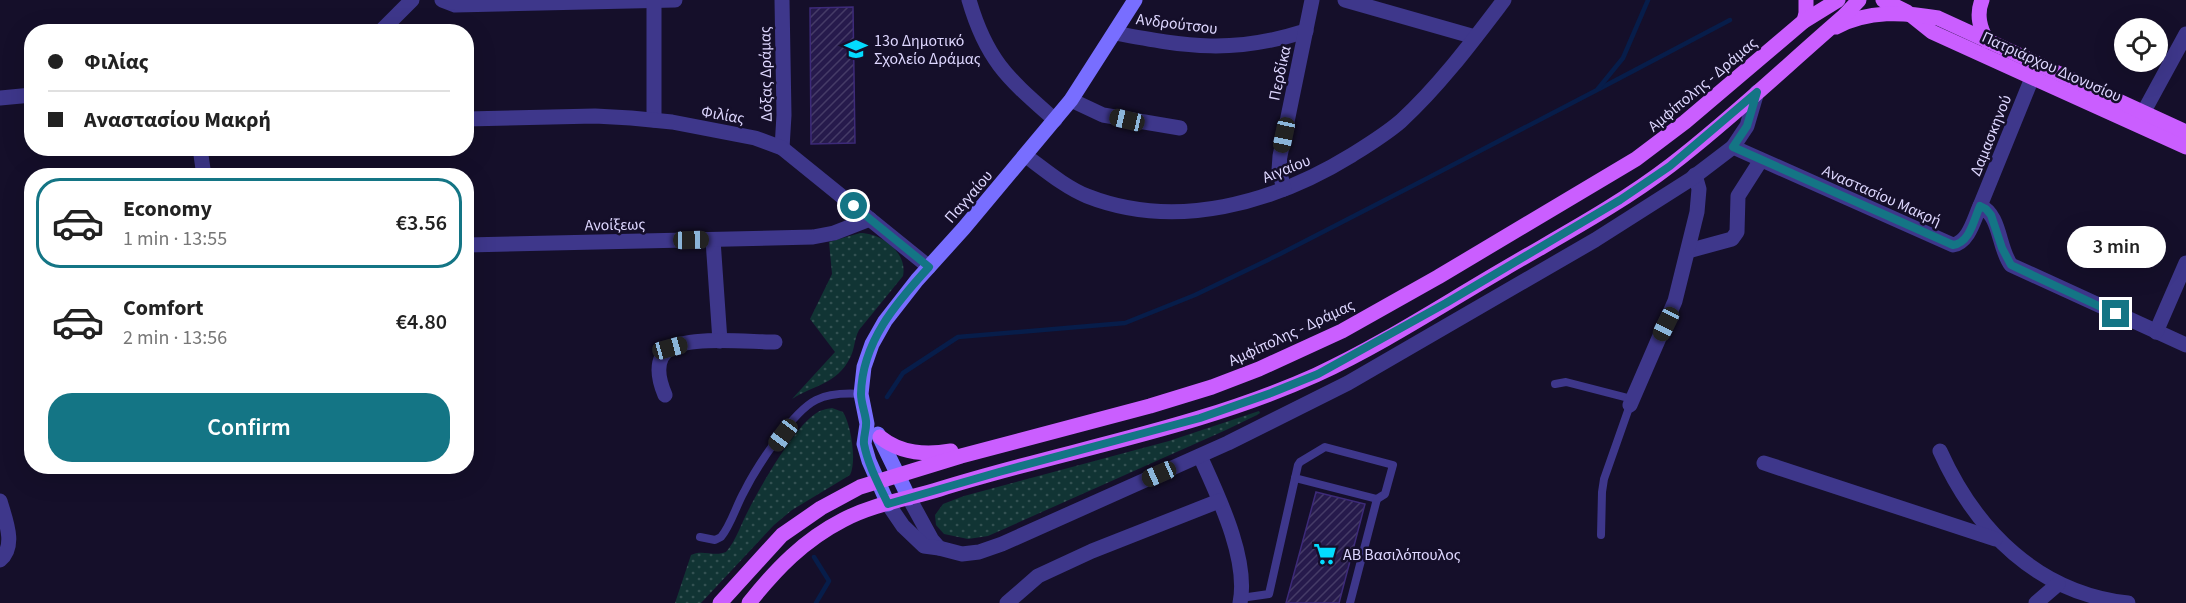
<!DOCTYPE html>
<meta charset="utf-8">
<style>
:root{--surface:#fff;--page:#f2f2f2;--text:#222;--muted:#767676;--line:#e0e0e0;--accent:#147585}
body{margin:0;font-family:"Source Sans 3",sans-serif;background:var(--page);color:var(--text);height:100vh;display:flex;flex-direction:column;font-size:22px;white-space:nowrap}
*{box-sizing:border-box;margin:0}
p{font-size:20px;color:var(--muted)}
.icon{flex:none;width:33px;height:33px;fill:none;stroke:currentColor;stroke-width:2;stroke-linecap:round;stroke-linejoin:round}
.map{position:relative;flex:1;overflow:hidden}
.details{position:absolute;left:24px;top:168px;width:450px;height:306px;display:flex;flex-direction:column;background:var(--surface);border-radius:24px;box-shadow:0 6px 24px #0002}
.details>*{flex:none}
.banner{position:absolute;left:24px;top:24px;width:450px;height:132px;border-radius:24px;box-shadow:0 6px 24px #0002;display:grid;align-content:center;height:132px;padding:0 24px;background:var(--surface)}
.tools{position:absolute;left:2114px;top:18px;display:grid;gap:12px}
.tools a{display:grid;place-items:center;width:54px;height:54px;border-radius:50%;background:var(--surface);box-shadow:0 6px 24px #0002;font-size:30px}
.end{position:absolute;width:27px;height:27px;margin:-14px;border:8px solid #147585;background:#fff;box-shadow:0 0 0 3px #fff}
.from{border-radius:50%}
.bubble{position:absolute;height:42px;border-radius:21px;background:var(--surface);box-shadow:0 6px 24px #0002;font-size:20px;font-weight:600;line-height:42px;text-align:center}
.car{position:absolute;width:18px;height:36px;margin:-18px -9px;border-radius:8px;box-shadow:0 0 4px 2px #0007;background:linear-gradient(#222 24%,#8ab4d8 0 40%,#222 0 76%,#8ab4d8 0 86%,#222 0)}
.banner b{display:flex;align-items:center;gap:21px;height:57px;font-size:22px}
.banner b+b{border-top:2px solid var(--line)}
.banner i{width:15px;height:15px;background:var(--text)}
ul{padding:10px 0 0;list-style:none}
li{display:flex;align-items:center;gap:18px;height:90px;margin:0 12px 9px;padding:0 12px;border:3px solid transparent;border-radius:24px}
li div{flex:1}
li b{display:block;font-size:22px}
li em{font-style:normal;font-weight:600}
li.current{border-color:var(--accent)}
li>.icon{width:54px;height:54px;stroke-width:1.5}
.cta{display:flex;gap:12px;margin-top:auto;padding:12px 24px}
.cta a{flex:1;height:69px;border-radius:24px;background:var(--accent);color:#fff;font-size:24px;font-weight:600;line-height:69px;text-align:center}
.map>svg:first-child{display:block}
</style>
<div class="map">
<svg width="2186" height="603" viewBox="0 0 2186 603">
<defs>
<pattern id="grass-dots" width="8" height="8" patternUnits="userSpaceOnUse" patternTransform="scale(1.5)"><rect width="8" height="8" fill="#113434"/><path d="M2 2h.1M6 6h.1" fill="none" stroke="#335152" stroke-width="1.8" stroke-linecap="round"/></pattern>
<pattern id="building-hatch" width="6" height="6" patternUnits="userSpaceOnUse" patternTransform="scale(1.5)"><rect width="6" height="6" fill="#261a4c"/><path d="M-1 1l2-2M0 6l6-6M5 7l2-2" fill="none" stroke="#453b67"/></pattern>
</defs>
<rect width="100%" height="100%" fill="#150f2a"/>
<g fill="url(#grass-dots)">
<path d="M860,233C882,233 908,253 903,276L859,330C854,339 855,349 850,358C837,384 814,385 792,399L835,352L810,319L832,274L829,242Z"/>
<path d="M832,408L843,412C851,425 857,461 850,475L792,510L774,525L701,603H675L691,555C702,549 714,557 726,552C736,541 741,524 748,511C760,487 794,428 815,414C820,410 826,409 832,408Z"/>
<polygon points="1259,411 1260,413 1257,415 1226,430 988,536 968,539 944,534 936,525 935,515 943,504 964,496 1169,441"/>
</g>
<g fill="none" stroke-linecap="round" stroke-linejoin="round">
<g stroke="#071d4a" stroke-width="4.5">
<polyline points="1599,89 1730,20"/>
<polyline points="887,397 903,373 958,337 1125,323 1195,295 1278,255 1420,182 1597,90 1623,58 1648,0"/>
<polyline points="814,557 829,581 816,603"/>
</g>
</g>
<g fill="url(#building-hatch)" stroke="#3d2a79" stroke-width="1.5">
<polygon points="853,7 855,143 811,144 810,8"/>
<polygon points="1316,492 1365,504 1339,603 1286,603"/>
</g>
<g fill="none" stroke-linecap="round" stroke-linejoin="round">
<g stroke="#3e378b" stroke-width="8">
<polyline points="1555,384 1566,382 1632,399"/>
<polyline points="1295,478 1377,499"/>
<polyline points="1601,535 1602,492 1604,479 1630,405"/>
<path d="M700,537L715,540L721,537C731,525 736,506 744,492C756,468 792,412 816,400C830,393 846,393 861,394"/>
<polyline points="1241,598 1269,594 1298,465 1300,462 1325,447 1393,465 1385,494 1377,499 1350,603"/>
</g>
<g stroke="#3e378b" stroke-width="15">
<polyline points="442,0 455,5 675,0"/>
<polyline points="654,0 654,120"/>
<polyline points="782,0 784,115 782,148"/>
<path d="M969,0C987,62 1009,79 1055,120"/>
<polyline points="1345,0 1475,37"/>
<polyline points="380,32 412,0"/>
<path d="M1115,33C1188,47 1233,54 1306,31"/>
<path d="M1757,92L1747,126L1733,147L1953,245C1969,242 1974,219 1980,206C2001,215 1998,248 2011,265L2186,345"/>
<polyline points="0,98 32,95"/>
<polyline points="1071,100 1103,115 1180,128"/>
<polyline points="2143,113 2186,34"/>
<polyline points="466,119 595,116 631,118 672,122 755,138 782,148 929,267"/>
<polyline points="200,148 204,176"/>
<path d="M1026,156C1045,170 1065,187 1087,196C1176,231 1274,203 1352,155C1368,145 1386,134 1401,121C1440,85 1472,42 1504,0"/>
<polyline points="1284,189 1279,170 1280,156 1312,0"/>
<polyline points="1980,206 2032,78"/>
<polyline points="713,240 720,341"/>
<polyline points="466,245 813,237 834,233 870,219"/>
<polyline points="1688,251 1732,239 1737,232 1738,196 1761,160"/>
<polyline points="2156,332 2186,263"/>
<path d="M665,395C659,381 653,358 671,348C692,336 749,342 775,342"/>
<polyline points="1630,405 1675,301 1697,212 1699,189 1695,175"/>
<path d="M1940,451C1976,531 2038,593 2128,603"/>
<path d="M1200,456C1218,496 1249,559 1240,603"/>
<polyline points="1764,463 1995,539"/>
<polyline points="909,498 932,540 939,548"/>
<path d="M0,501C5,519 17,546 0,560"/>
<polyline points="888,504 903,526 924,546 939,548 962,554 979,552 1002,544 1228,443 1348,383 1595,240 1691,179 1733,147"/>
<polyline points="1007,603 1038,576 1092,551 1219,501"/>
<polyline points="2036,603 2058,584"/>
</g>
<g stroke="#786eff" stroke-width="15">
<polyline points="878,434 909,498"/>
<polyline points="888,504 869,461 864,444 867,424 861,394 864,367 872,344 885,321 917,280 964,228 1071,100 1135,0"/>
</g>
<g stroke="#ca5eff" stroke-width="15">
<polyline points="1883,0 1907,12 1932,32 2186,147"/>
<path d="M1982,0C1976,15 1980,28 1987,41"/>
<polyline points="1804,21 1806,13 1806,0"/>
<path d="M1836,27C1869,10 1903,12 1938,18L2186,132"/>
<path d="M880,437C901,454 926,455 951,451"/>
<polyline points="720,603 782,535 821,508 860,487 961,456 1150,406 1212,387 1259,369 1342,331 1438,277 1636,159 1685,122 1804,21 1838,0"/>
<path d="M749,603C776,569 804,540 843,520C873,504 908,499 940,489C1065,450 1196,429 1316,375C1381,345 1442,305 1504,269C1560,236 1619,205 1671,165C1731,119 1786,66 1844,16L1859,0"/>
</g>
</g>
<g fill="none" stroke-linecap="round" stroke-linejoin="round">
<path stroke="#147585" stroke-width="8" d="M854,206L929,267C896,303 862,342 861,394C861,403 865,412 866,421C867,429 863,436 864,444C868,465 879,485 888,504L999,472L1200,418L1271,393L1318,374L1446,303L1620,200L1670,166L1757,92L1747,126L1733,147L1953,245C1970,243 1974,219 1980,206L1986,209L1991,215L2002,248L2011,265L2116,314"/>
</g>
<defs>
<g id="school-bare" transform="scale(1.8)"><path d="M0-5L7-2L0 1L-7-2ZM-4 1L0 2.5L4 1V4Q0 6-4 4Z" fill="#03dbff" stroke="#150f2a" stroke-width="2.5" paint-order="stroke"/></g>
<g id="supermarket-bare" transform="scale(1.8)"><path d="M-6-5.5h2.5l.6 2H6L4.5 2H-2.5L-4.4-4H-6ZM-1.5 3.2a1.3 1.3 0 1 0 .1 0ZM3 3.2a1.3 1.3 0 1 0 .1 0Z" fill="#03dbff" stroke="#150f2a" stroke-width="2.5" paint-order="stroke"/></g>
</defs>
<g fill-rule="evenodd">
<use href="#school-bare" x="856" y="49"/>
<use href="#supermarket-bare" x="1325" y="554"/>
</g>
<g text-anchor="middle" stroke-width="5" stroke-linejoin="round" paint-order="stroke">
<g font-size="16" fill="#ded7ff" stroke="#150f2a">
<text transform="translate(1177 23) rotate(7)" y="6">Ανδρούτσου</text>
<text transform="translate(2052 66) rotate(24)" y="6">Πατριάρχου Διονυσίου</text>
<text transform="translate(1279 73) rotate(-78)" y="6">Περδίκα</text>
<text transform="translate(765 74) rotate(-91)" y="6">Δόξας Δράμας</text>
<text transform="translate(1702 84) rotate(-40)" y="6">Αμφίπολης - Δράμας</text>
<text transform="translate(723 114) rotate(10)" y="6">Φιλίας</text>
<text transform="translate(1990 135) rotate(-68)" y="6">Δαμασκηνού</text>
<text transform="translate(1286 168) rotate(-22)" y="6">Αιγαίου</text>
<text transform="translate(1882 195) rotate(24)" y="6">Αναστασίου Μακρή</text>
<text transform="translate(968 196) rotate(-49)" y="6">Παγγαίου</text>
<text transform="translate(615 224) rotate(-1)" y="6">Ανοίξεως</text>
<text transform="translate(1291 332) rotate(-25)" y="6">Αμφίπολης - Δράμας</text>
</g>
<g font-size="16" fill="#ded7ff" stroke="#150f2a" text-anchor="start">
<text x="874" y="46">13ο Δημοτικό<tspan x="874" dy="18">Σχολείο Δράμας</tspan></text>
<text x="1343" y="560">ΑΒ Βασιλόπουλος</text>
</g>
</g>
</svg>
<div class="tools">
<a><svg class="icon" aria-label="locate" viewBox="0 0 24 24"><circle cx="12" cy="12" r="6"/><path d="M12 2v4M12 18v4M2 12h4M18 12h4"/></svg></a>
</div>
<i class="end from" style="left:854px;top:206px"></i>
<i class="end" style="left:2116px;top:314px"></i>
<div class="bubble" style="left:2067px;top:226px;width:99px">3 min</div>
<i class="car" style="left:1127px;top:120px;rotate:283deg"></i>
<i class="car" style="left:1284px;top:135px;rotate:192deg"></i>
<i class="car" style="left:691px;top:240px;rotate:89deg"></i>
<i class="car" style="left:1666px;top:324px;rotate:206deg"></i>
<i class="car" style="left:670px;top:348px;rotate:75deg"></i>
<i class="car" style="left:783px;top:435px;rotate:217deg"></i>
<i class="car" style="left:1159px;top:474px;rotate:246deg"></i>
<div class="banner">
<b><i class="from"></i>Φιλίας</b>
<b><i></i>Αναστασίου Μακρή</b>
</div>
<section class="details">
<ul>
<li class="current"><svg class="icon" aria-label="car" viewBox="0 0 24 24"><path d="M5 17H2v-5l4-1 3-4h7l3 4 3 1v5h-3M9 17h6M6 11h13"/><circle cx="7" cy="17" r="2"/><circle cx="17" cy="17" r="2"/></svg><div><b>Economy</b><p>1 min · 13:55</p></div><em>€3.56</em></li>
<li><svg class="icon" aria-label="car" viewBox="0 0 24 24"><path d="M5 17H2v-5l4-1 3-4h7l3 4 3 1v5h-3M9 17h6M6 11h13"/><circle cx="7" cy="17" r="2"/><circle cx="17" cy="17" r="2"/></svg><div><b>Comfort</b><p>2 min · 13:56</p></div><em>€4.80</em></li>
</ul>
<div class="cta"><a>Confirm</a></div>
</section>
</div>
